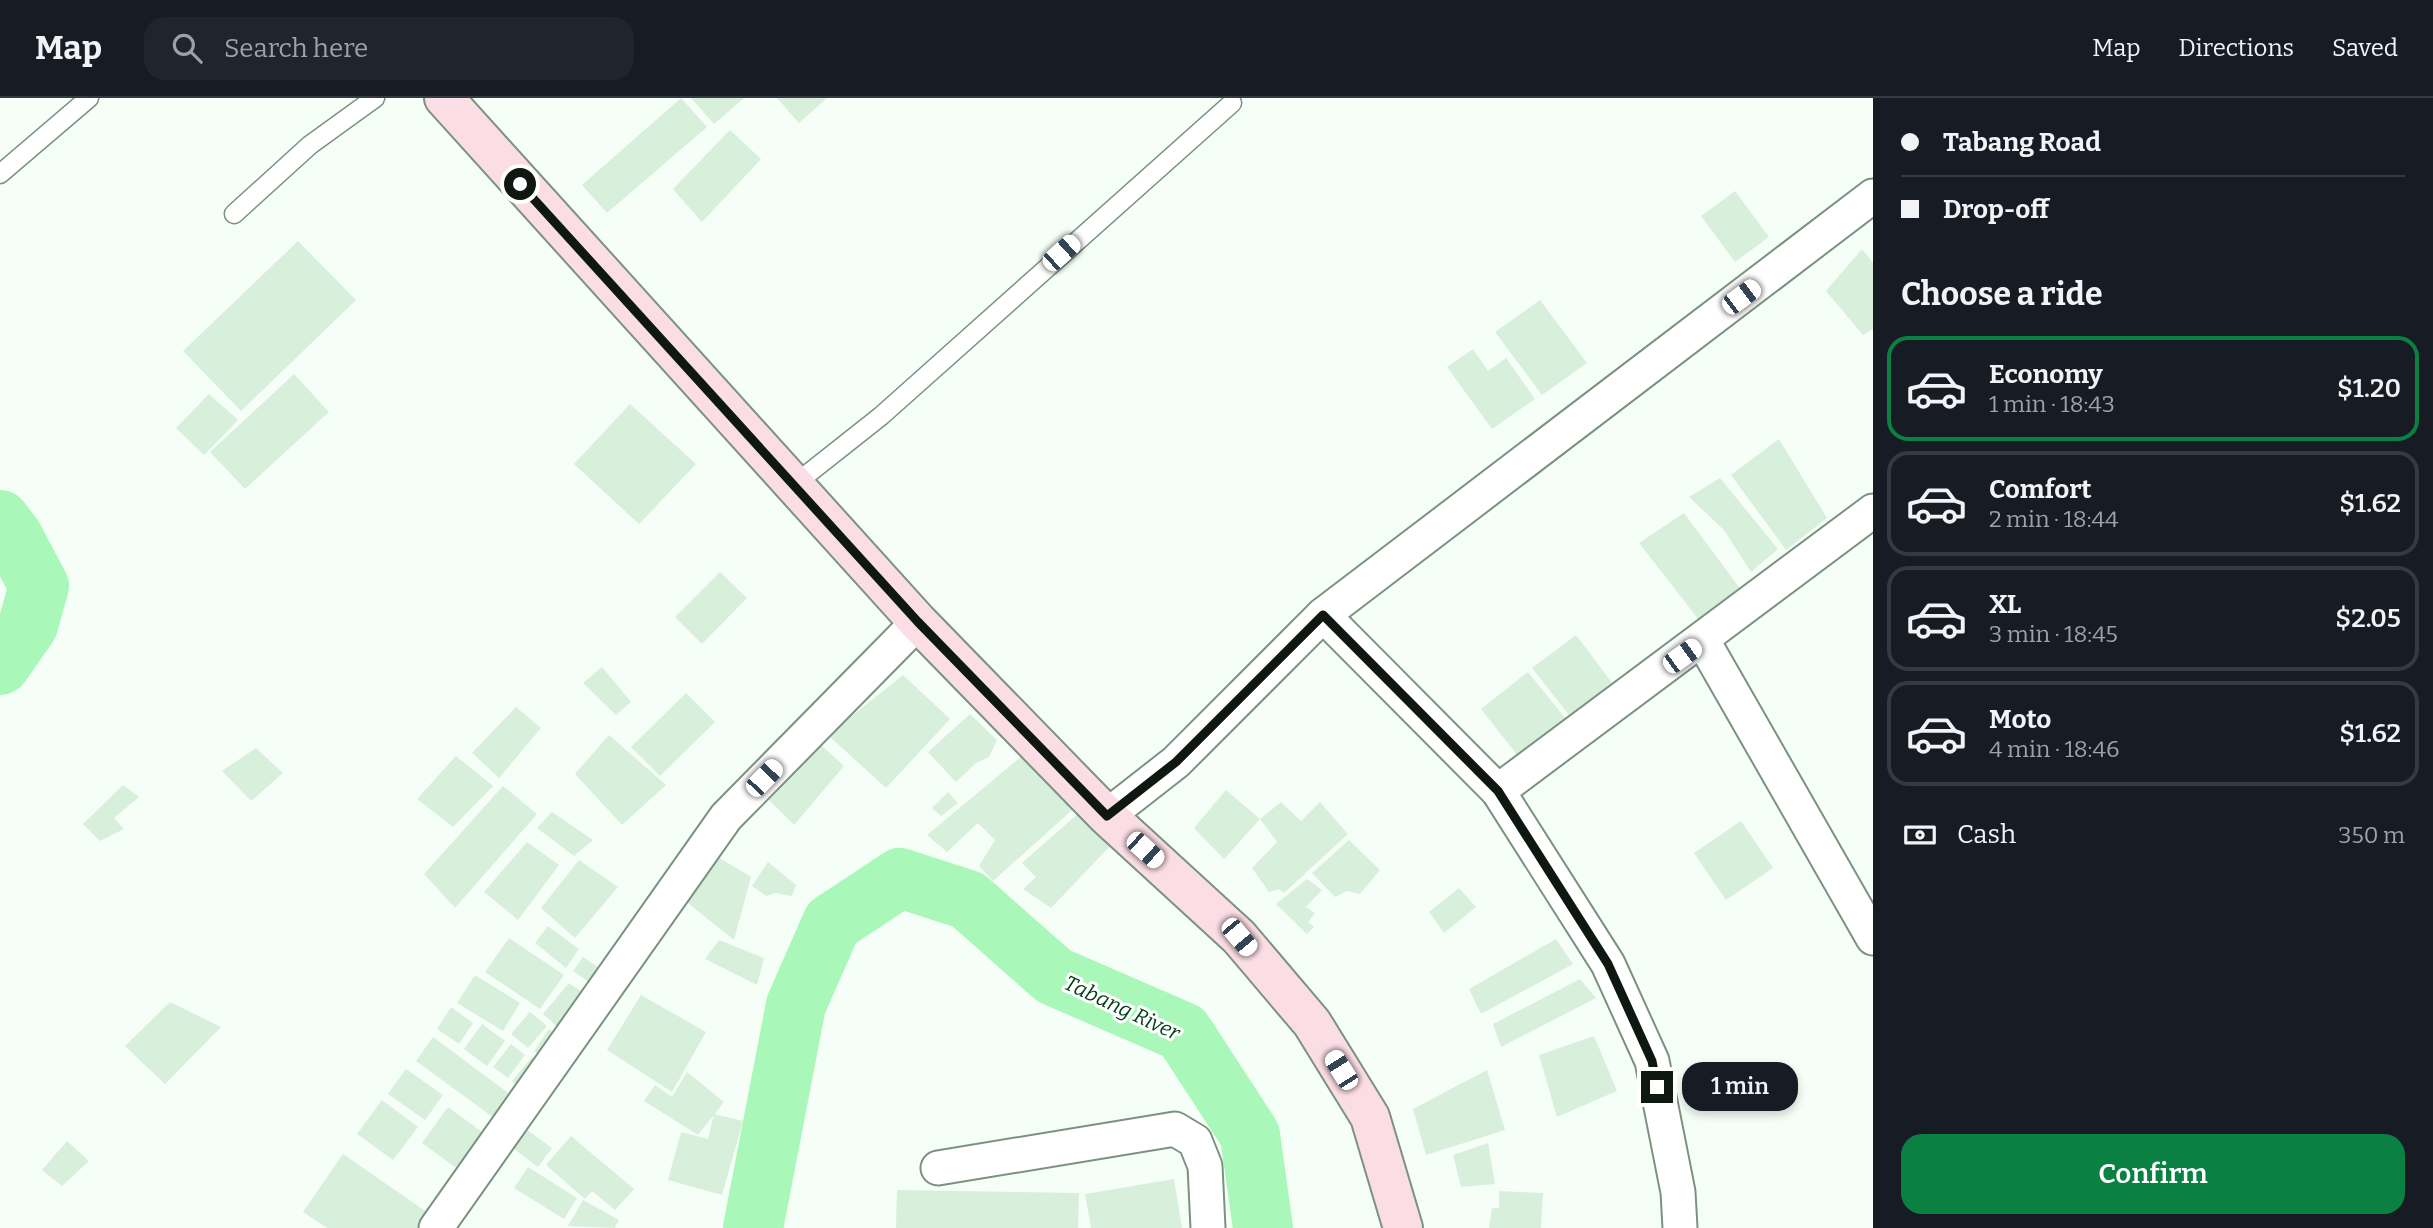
<!DOCTYPE html>
<meta charset="utf-8">
<style>
:root{--surface:#171b24;--page:#20242c;--text:#f1f3f6;--muted:#9ea1a6;--line:#363941;--accent:#0b8043}
body{margin:0;font-family:Bitter,serif;background:var(--page);color:var(--text);height:100vh;display:flex;flex-direction:column;font-size:26px;white-space:nowrap}
*{box-sizing:border-box;margin:0}
p{font-size:23px;color:var(--muted)}
.icon{flex:none;width:38px;height:38px;fill:none;stroke:currentColor;stroke-width:2;stroke-linecap:round;stroke-linejoin:round}
.map{position:relative;flex:1;overflow:hidden}
.side{display:flex;flex-direction:column;background:var(--surface);width:560px}
.side>*{flex:none}
.top-card{display:grid;align-content:center;height:154px;padding:0 28px;background:var(--surface)}
.end{position:absolute;width:32px;height:32px;margin:-16px;border:9px solid #0e1710;background:#fff;box-shadow:0 0 0 4px #fff}
.from{border-radius:50%}
.bubble{position:absolute;height:49px;border-radius:21px;background:var(--surface);box-shadow:0 4px 10px #0003;font-size:23px;font-weight:600;line-height:49px;text-align:center}
.car{position:absolute;width:21px;height:42px;margin:-21px -10px;border-radius:9px;box-shadow:0 0 5px 2px #0007;background:linear-gradient(#fff 24%,#345 0 40%,#fff 0 76%,#345 0 86%,#fff 0)}
.top-card b{display:flex;align-items:center;gap:24px;height:66px;font-size:26px}
.top-card b+b{border-top:2px solid var(--line)}
.top-card i{width:18px;height:18px;background:var(--text)}
ul{padding:0;list-style:none}
li{display:flex;align-items:center;gap:21px;height:105px;margin:0 14px 10px;padding:0 14px;border:4px solid var(--line);border-radius:21px}
li div{flex:1}
li b{display:block;font-size:26px}
li em{font-style:normal;font-weight:600}
li.selected{border-color:var(--accent)}
li>.icon{width:63px;height:63px;stroke-width:1.5}
h2{padding:0 28px;font-size:32px;line-height:84px}
.pay{display:flex;align-items:center;gap:18px;height:77px;padding:0 28px;font-size:26px}
.pay p{margin-inline-start:auto}
.button{display:flex;gap:14px;margin-top:auto;padding:14px 28px}
.button a{flex:1;height:80px;border-radius:21px;background:var(--accent);color:#fff;font-size:28px;font-weight:600;line-height:80px;text-align:center}
header{display:flex;align-items:center;gap:42px;box-sizing:border-box;height:98px;padding:0 35px;background:var(--surface);border-bottom:2px solid var(--line)}
header strong{font-size:33px}
nav{display:flex;gap:38px;margin-inline-start:auto;font-size:24px}
.search{width:490px;height:63px;background:var(--page);display:flex;align-items:center;gap:18px;box-sizing:border-box;padding:0 24px;border-radius:21px;color:var(--muted);font-size:26px}
main{display:flex;flex:1;min-height:0}
.map>svg:first-child{display:block}
</style>
<header>
<strong>Map</strong>
<div class="search"><svg class="icon" aria-label="search" viewBox="0 0 24 24"><circle cx="10" cy="10" r="6"/><path d="M15 15l6 6"/></svg>Search here</div>
<nav><a>Map</a><a>Directions</a><a>Saved</a></nav>
</header>
<main>
<div class="map">
<svg width="1873" height="1130" viewBox="0 0 1873 1130">
<rect width="100%" height="100%" fill="#f5fff7"/>
<g fill="none" stroke-linecap="round" stroke-linejoin="round">
<g stroke="#a9f8ba" stroke-width="60">
<polyline points="0,422 13,439 39,488 28,527 0,567"/>
<polyline points="753,1130 796,907 832,825 900,780 968,802 1054,878 1183,934 1250,1037 1263,1130"/>
</g>
</g>
<g fill="#d7efdb">
<polygon points="681,0 707,29 607,115 582,87"/>
<polygon points="691,0 744,0 714,26"/>
<polygon points="777,0 827,0 799,25"/>
<polygon points="730,32 761,61 702,124 673,91"/>
<polygon points="1735,93 1769,139 1735,164 1701,118"/>
<polygon points="298,143 356,202 241,313 183,253"/>
<polygon points="1862,151 1873,165 1873,231 1863,237 1826,193"/>
<polygon points="1540,202 1587,265 1542,297 1495,234"/>
<polygon points="1473,251 1488,273 1506,260 1535,301 1492,331 1447,269"/>
<polygon points="294,276 329,314 245,391 210,354"/>
<polygon points="209,296 238,322 204,357 176,330"/>
<polygon points="630,306 696,366 639,426 574,366"/>
<polygon points="1779,341 1827,420 1786,452 1731,377"/>
<polygon points="1720,380 1778,451 1751,474 1724,432 1689,399"/>
<polygon points="1684,415 1739,489 1721,508 1699,522 1639,445"/>
<polygon points="720,474 747,500 702,546 675,519"/>
<polygon points="1576,537 1619,594 1576,626 1532,570"/>
<polygon points="602,569 631,604 616,617 583,585"/>
<polygon points="1528,574 1574,631 1526,668 1481,611"/>
<polygon points="903,577 950,621 886,690 828,637"/>
<polygon points="686,595 715,624 660,678 631,649"/>
<polygon points="516,609 541,630 499,680 472,655"/>
<polygon points="970,616 997,642 989,659 976,665 956,684 928,654"/>
<polygon points="609,637 666,687 622,727 575,676"/>
<polygon points="818,644 844,668 794,727 765,698"/>
<polygon points="256,650 283,675 251,703 222,673"/>
<polygon points="1028,653 1080,705 993,783 979,768 995,742 978,725 947,754 927,737"/>
<polygon points="456,658 493,688 453,729 417,701"/>
<polygon points="123,687 139,699 114,720 124,731 100,743 83,726"/>
<polygon points="503,688 537,716 455,810 424,776"/>
<polygon points="1226,692 1260,721 1224,761 1194,730"/>
<polygon points="948,694 958,705 941,718 932,710"/>
<polygon points="1281,704 1301,723 1320,704 1348,736 1284,795 1279,791 1269,794 1252,770 1277,744 1260,721"/>
<polygon points="1081,713 1113,745 1051,810 1023,791 1036,779 1022,765"/>
<polygon points="552,714 593,742 574,758 537,730"/>
<polygon points="1741,723 1773,770 1726,802 1694,755"/>
<polygon points="1349,742 1380,772 1360,796 1347,793 1335,799 1312,775"/>
<polygon points="527,744 559,767 518,822 484,794"/>
<polygon points="713,756 751,779 734,842 684,802"/>
<polygon points="579,762 618,789 575,840 541,810"/>
<polygon points="768,764 796,787 792,798 776,795 766,798 752,788"/>
<polygon points="1307,781 1322,792 1306,809 1315,815 1308,824 1314,829 1307,836 1276,806"/>
<polygon points="1459,790 1476,809 1444,835 1429,814"/>
<polygon points="548,828 579,851 566,870 535,845"/>
<polygon points="509,840 564,877 540,911 485,874"/>
<polygon points="1556,841 1573,866 1481,916 1469,891"/>
<polygon points="719,842 764,860 757,887 705,861"/>
<polygon points="583,859 608,876 597,890 573,873"/>
<polygon points="475,877 520,905 503,933 457,905"/>
<polygon points="1580,881 1596,900 1501,949 1493,926"/>
<polygon points="569,885 592,901 567,937 543,916"/>
<polygon points="641,897 706,934 672,994 607,952"/>
<polygon points="170,904 221,929 165,986 125,948"/>
<polygon points="451,909 473,925 459,946 437,931"/>
<polygon points="530,914 547,928 528,950 511,936"/>
<polygon points="482,926 505,943 487,968 464,951"/>
<polygon points="549,931 565,941 549,963 534,953"/>
<polygon points="1594,938 1617,993 1557,1019 1539,957"/>
<polygon points="433,939 515,1000 498,1023 416,963"/>
<polygon points="511,946 525,957 508,980 493,969"/>
<polygon points="532,959 545,970 526,994 512,983"/>
<polygon points="406,971 443,997 425,1022 388,996"/>
<polygon points="1487,972 1505,1032 1426,1057 1413,1011"/>
<polygon points="687,974 724,1004 698,1037 644,1003 655,987 672,999"/>
<polygon points="382,1002 418,1029 393,1062 357,1036"/>
<polygon points="448,1009 489,1039 463,1075 422,1045"/>
<polygon points="714,1016 743,1023 722,1097 668,1082 681,1034 708,1041"/>
<polygon points="523,1029 552,1050 538,1069 509,1047"/>
<polygon points="571,1038 634,1091 615,1112 592,1093 585,1101 546,1067"/>
<polygon points="67,1043 89,1063 62,1088 42,1072"/>
<polygon points="1488,1045 1495,1086 1461,1089 1453,1057"/>
<polygon points="343,1056 431,1117 422,1130 327,1130 303,1114"/>
<polygon points="528,1069 577,1100 564,1121 514,1090"/>
<polygon points="1174,1081 1182,1130 1091,1130 1085,1096"/>
<polygon points="897,1092 1079,1095 1078,1130 896,1130"/>
<polygon points="1499,1093 1543,1095 1541,1130 1489,1130 1492,1110 1499,1110"/>
<polygon points="583,1102 619,1122 615,1130 568,1128"/>
</g>
<g fill="none" stroke-linecap="round" stroke-linejoin="round">
<g stroke="#7c9280" stroke-width="21">
<g id="service">
<polyline points="0,76 89,0"/>
<polyline points="234,116 310,47 375,0"/>
<polyline points="795,386 881,318 1232,5"/>
</g>
</g>
<g stroke="#7c9280" stroke-width="37">
<g id="minor">
<polyline points="1323,517 1498,693 1608,866 1652,963 1678,1094 1680,1130"/>
<polyline points="1703,543 1873,840"/>
<polyline points="1498,693 1873,413"/>
<polyline points="1107,718 1176,664 1323,517 1873,98"/>
<polyline points="938,1070 1175,1031 1195,1043 1205,1068 1208,1130"/>
<polyline points="436,1130 726,719 918,524"/>
</g>
</g>
<g stroke="#7c9280" stroke-width="42">
<polyline id="secondary" points="444,0 918,524 1107,718 1239,839 1312,925 1370,1019 1403,1130"/>
</g>
<use href="#service" stroke="#fff" stroke-width="18"/>
<use href="#minor" stroke="#fff" stroke-width="33"/>
<use href="#secondary" stroke="#fbdde5" stroke-width="38"/>
</g>
<g fill="none" stroke-linecap="round" stroke-linejoin="round">
<polyline stroke="#0e1710" stroke-width="9" points="520,86 918,524 1107,718 1176,664 1323,517 1498,693 1608,866 1652,963 1657,989"/>
</g>
<g text-anchor="middle" stroke-width="6" stroke-linejoin="round" paint-order="stroke">
<g font-size="21" font-style="italic" fill="#003d18" stroke="#fff">
<text transform="translate(1122 910) rotate(25)" y="7">Tabang River</text>
</g>
</g>
</svg>
<i class="end from" style="left:520px;top:86px"></i>
<i class="end" style="left:1657px;top:989px"></i>
<div class="bubble" style="left:1682px;top:964px;width:116px">1 min</div>
<i class="car" style="left:1061px;top:155px;rotate:48deg"></i>
<i class="car" style="left:1741px;top:199px;rotate:53deg"></i>
<i class="car" style="left:1682px;top:558px;rotate:54deg"></i>
<i class="car" style="left:764px;top:680px;rotate:44deg"></i>
<i class="car" style="left:1145px;top:752px;rotate:132deg"></i>
<i class="car" style="left:1239px;top:839px;rotate:140deg"></i>
<i class="car" style="left:1341px;top:972px;rotate:328deg"></i>
</div>
<section class="side">
<div class="top-card">
<b><i class="from"></i>Tabang Road</b>
<b><i></i>Drop-off</b>
</div>
<h2>Choose a ride</h2>
<ul>
<li class="selected"><svg class="icon" aria-label="car" viewBox="0 0 24 24"><path d="M5 17H2v-5l4-1 3-4h7l3 4 3 1v5h-3M9 17h6M6 11h13"/><circle cx="7" cy="17" r="2"/><circle cx="17" cy="17" r="2"/></svg><div><b>Economy</b><p>1 min · 18:43</p></div><em>$1.20</em></li>
<li><svg class="icon" aria-label="car" viewBox="0 0 24 24"><path d="M5 17H2v-5l4-1 3-4h7l3 4 3 1v5h-3M9 17h6M6 11h13"/><circle cx="7" cy="17" r="2"/><circle cx="17" cy="17" r="2"/></svg><div><b>Comfort</b><p>2 min · 18:44</p></div><em>$1.62</em></li>
<li><svg class="icon" aria-label="car" viewBox="0 0 24 24"><path d="M5 17H2v-5l4-1 3-4h7l3 4 3 1v5h-3M9 17h6M6 11h13"/><circle cx="7" cy="17" r="2"/><circle cx="17" cy="17" r="2"/></svg><div><b>XL</b><p>3 min · 18:45</p></div><em>$2.05</em></li>
<li><svg class="icon" aria-label="car" viewBox="0 0 24 24"><path d="M5 17H2v-5l4-1 3-4h7l3 4 3 1v5h-3M9 17h6M6 11h13"/><circle cx="7" cy="17" r="2"/><circle cx="17" cy="17" r="2"/></svg><div><b>Moto</b><p>4 min · 18:46</p></div><em>$1.62</em></li>
</ul>
<div class="pay"><svg class="icon" aria-label="cash" viewBox="0 0 24 24"><path d="M3 7h18v10H3z"/><circle cx="12" cy="12" r="2"/></svg>Cash<p>350 m</p></div>
<div class="button"><a>Confirm</a></div>
</section>
</main>
